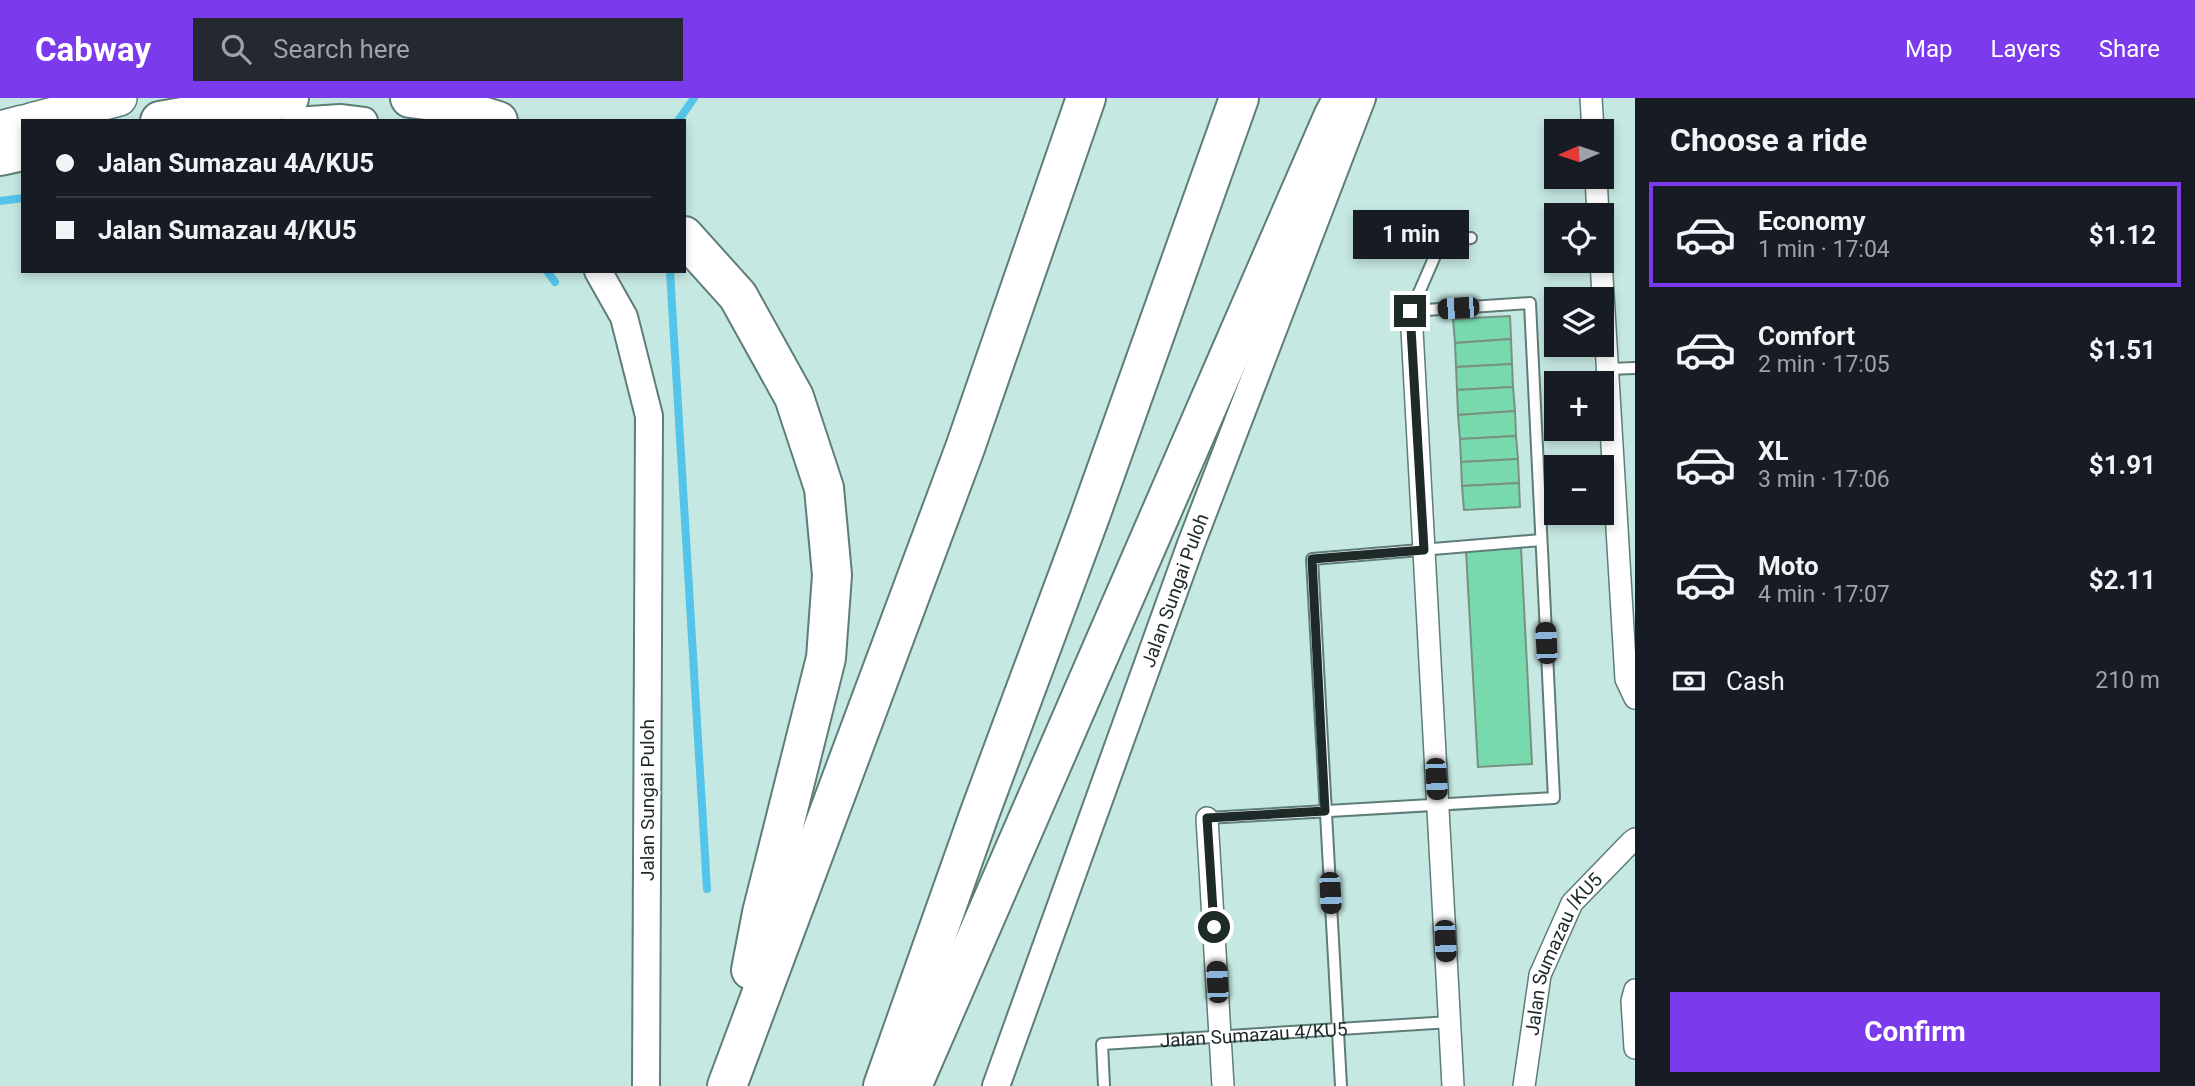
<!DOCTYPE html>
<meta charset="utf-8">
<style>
:root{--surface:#171b24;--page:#242831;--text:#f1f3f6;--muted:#9ea1a6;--line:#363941;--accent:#7c3aed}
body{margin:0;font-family:Roboto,sans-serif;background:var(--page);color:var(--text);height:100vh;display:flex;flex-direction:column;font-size:26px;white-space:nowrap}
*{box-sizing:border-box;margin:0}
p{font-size:23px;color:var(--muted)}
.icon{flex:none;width:38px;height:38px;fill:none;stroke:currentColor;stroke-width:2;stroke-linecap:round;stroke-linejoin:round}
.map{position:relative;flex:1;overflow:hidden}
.sheet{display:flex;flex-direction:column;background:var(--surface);width:560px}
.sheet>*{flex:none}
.top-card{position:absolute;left:21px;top:21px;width:665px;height:154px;border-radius:0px;box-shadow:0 4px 10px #0003;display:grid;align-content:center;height:154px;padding:0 35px;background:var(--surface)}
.needle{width:46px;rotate:267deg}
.fabs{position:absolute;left:1544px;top:21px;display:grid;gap:14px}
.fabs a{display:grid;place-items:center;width:70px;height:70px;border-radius:0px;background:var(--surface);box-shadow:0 4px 10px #0003;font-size:35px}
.end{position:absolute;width:32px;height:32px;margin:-16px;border:9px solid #1d2a27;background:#fff;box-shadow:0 0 0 4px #fff}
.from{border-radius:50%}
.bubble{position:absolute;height:49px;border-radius:0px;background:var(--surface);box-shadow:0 4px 10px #0003;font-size:23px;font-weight:700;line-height:49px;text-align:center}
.car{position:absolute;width:21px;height:42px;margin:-21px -10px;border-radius:9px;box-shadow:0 0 5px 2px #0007;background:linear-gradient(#222 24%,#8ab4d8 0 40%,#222 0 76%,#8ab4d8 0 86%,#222 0)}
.top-card b{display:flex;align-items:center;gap:24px;height:66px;font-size:26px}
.top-card b+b{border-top:2px solid var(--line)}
.top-card i{width:18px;height:18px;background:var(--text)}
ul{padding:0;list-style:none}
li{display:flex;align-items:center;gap:21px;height:105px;margin:0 14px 10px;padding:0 21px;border:4px solid transparent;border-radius:0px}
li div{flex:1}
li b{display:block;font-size:26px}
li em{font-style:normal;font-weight:700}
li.on{border-color:var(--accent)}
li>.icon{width:63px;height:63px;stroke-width:1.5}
h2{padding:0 35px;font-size:32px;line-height:84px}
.pay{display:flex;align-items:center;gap:18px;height:77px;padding:0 35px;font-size:26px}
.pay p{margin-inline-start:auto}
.action{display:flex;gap:14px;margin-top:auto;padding:14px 35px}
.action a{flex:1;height:80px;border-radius:0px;background:var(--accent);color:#fff;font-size:28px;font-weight:700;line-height:80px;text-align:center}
header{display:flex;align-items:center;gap:42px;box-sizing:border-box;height:98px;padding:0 35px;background:var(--accent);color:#fff}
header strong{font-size:33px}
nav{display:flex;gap:38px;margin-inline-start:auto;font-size:24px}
.search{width:490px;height:63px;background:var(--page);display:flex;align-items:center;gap:18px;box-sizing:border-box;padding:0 24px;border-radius:0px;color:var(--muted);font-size:26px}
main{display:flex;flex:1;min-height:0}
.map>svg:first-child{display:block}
</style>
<header>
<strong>Cabway</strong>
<div class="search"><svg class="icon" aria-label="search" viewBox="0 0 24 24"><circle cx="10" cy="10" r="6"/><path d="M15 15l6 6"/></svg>Search here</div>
<nav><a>Map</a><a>Layers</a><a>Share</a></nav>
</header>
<main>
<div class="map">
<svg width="1635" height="988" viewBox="0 0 1635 988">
<rect width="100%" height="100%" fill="#c6e8e2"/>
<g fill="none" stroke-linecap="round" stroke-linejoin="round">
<g stroke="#54c5ea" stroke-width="8">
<polyline points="678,23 694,0"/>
<polyline points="0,103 23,100"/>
<polyline points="547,173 555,184"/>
<polyline points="670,173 707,791"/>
</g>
</g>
<g fill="#78daac" stroke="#779283" stroke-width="2">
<polygon points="1510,218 1511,241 1455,245 1453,221"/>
<polygon points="1511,241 1512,266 1456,269 1455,245"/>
<polygon points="1512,266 1513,289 1457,292 1456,269"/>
<polygon points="1513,289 1515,313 1458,317 1457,292"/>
<polygon points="1515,313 1516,338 1460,341 1458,317"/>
<polygon points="1516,338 1518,361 1461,364 1460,341"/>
<polygon points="1518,361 1519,385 1462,388 1461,364"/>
<polygon points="1519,385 1520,409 1464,412 1462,388"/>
<polygon points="1521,450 1532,666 1478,669 1466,453"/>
</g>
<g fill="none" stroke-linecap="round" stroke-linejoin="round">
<g stroke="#5e7d78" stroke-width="14">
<g id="service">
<polyline points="1608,271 1635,270"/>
<polyline points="1207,720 1554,700 1530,205 1411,213 1441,144 1471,140"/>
<path id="s1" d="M1104,988L1102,946L1450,924"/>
<polyline points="1341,988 1312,461 1541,442"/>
</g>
</g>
<g stroke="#5e7d78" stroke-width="24">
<g id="minor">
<polyline points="1591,0 1593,33"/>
<polyline points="1596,79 1598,117"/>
<polyline points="1601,163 1626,581 1635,600"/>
<polyline points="1411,213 1453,988"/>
<polyline points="1207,720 1223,988"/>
<polyline points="1635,892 1632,903 1635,950"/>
<path id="s2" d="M1524,988L1540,877L1572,805L1631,744L1635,741"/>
</g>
</g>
<g stroke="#5e7d78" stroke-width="30">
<g id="tertiary">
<polyline points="295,23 340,20 364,23"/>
<polyline points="598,173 624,219 649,318 646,988"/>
<path id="s3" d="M996,988L1191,446L1362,0"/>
</g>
</g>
<g stroke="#5e7d78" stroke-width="38">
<g id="trunk">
<polyline points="31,23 119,0"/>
<polyline points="0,31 23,25"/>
</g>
</g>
<g stroke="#5e7d78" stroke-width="42">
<g id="motorway">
<polyline points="410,0 433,3 498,23"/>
<polyline points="160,23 289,0"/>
<polyline points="0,58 23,53"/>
<polyline points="684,138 738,198 794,299 824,390 832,477 826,560 762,815 751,872"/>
<polyline points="727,988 965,350 1086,0"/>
<polyline points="883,988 979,717 1089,421 1239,0"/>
<polyline points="912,988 1333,19 1343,0"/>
</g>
</g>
<use href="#service" stroke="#fff" stroke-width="10"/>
<use href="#minor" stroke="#fff" stroke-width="21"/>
<use href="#tertiary" stroke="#fff" stroke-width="26"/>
<use href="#trunk" stroke="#fff" stroke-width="35"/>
<use href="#motorway" stroke="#fff" stroke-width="38"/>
</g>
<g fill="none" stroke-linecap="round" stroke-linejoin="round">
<polyline stroke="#1d2a27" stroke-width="9" points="1214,829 1207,720 1325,713 1312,461 1424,452 1410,213"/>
</g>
<g text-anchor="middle" stroke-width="5" stroke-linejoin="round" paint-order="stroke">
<g font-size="19" fill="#1d2a27" stroke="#fff">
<text dy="7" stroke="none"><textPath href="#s3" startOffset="527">Jalan Sungai Puloh</textPath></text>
<text transform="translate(647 702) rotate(-90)" y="7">Jalan Sungai Puloh</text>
<text dy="7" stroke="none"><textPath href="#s2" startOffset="140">Jalan Sumazau /KU5</textPath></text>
<text dy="7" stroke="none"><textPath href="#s1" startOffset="194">Jalan Sumazau 4/KU5</textPath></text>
</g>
</g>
</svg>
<div class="fabs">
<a><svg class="needle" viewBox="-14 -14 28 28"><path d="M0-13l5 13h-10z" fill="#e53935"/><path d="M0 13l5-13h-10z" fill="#9ea1a6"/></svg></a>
<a><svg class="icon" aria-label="locate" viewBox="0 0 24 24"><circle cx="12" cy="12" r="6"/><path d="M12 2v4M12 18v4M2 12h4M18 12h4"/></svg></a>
<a><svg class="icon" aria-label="layers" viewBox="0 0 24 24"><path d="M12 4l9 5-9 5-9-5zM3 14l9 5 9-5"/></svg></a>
<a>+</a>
<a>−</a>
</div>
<i class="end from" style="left:1214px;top:829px"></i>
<i class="end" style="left:1410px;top:213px"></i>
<div class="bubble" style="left:1353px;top:112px;width:116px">1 min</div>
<i class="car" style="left:1458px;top:210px;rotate:266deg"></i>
<i class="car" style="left:1546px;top:545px;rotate:357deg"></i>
<i class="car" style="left:1436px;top:681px;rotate:177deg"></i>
<i class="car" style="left:1330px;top:795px;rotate:177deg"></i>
<i class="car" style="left:1445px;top:843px;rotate:177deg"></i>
<i class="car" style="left:1217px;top:884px;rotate:357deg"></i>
<div class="top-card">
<b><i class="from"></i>Jalan Sumazau 4A/KU5</b>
<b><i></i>Jalan Sumazau 4/KU5</b>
</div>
</div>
<section class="sheet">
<h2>Choose a ride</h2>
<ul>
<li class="on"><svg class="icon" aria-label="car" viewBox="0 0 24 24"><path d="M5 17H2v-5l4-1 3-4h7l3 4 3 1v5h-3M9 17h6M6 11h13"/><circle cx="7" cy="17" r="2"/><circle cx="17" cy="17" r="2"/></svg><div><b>Economy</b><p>1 min · 17:04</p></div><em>$1.12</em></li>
<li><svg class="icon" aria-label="car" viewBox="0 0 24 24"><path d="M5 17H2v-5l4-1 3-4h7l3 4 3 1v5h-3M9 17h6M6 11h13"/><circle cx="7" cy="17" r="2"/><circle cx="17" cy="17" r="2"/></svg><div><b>Comfort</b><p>2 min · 17:05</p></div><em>$1.51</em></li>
<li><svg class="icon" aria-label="car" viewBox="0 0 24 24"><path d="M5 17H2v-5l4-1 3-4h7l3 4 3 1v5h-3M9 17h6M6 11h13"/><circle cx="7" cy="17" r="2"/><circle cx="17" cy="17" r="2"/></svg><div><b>XL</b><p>3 min · 17:06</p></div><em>$1.91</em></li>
<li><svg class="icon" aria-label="car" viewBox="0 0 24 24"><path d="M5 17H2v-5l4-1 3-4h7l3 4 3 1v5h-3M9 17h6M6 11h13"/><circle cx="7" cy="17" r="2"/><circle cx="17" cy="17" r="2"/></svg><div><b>Moto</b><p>4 min · 17:07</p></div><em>$2.11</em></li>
</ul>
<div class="pay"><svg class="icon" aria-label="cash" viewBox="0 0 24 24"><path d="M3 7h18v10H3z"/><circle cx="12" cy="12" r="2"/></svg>Cash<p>210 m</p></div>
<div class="action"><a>Confirm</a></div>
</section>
</main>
